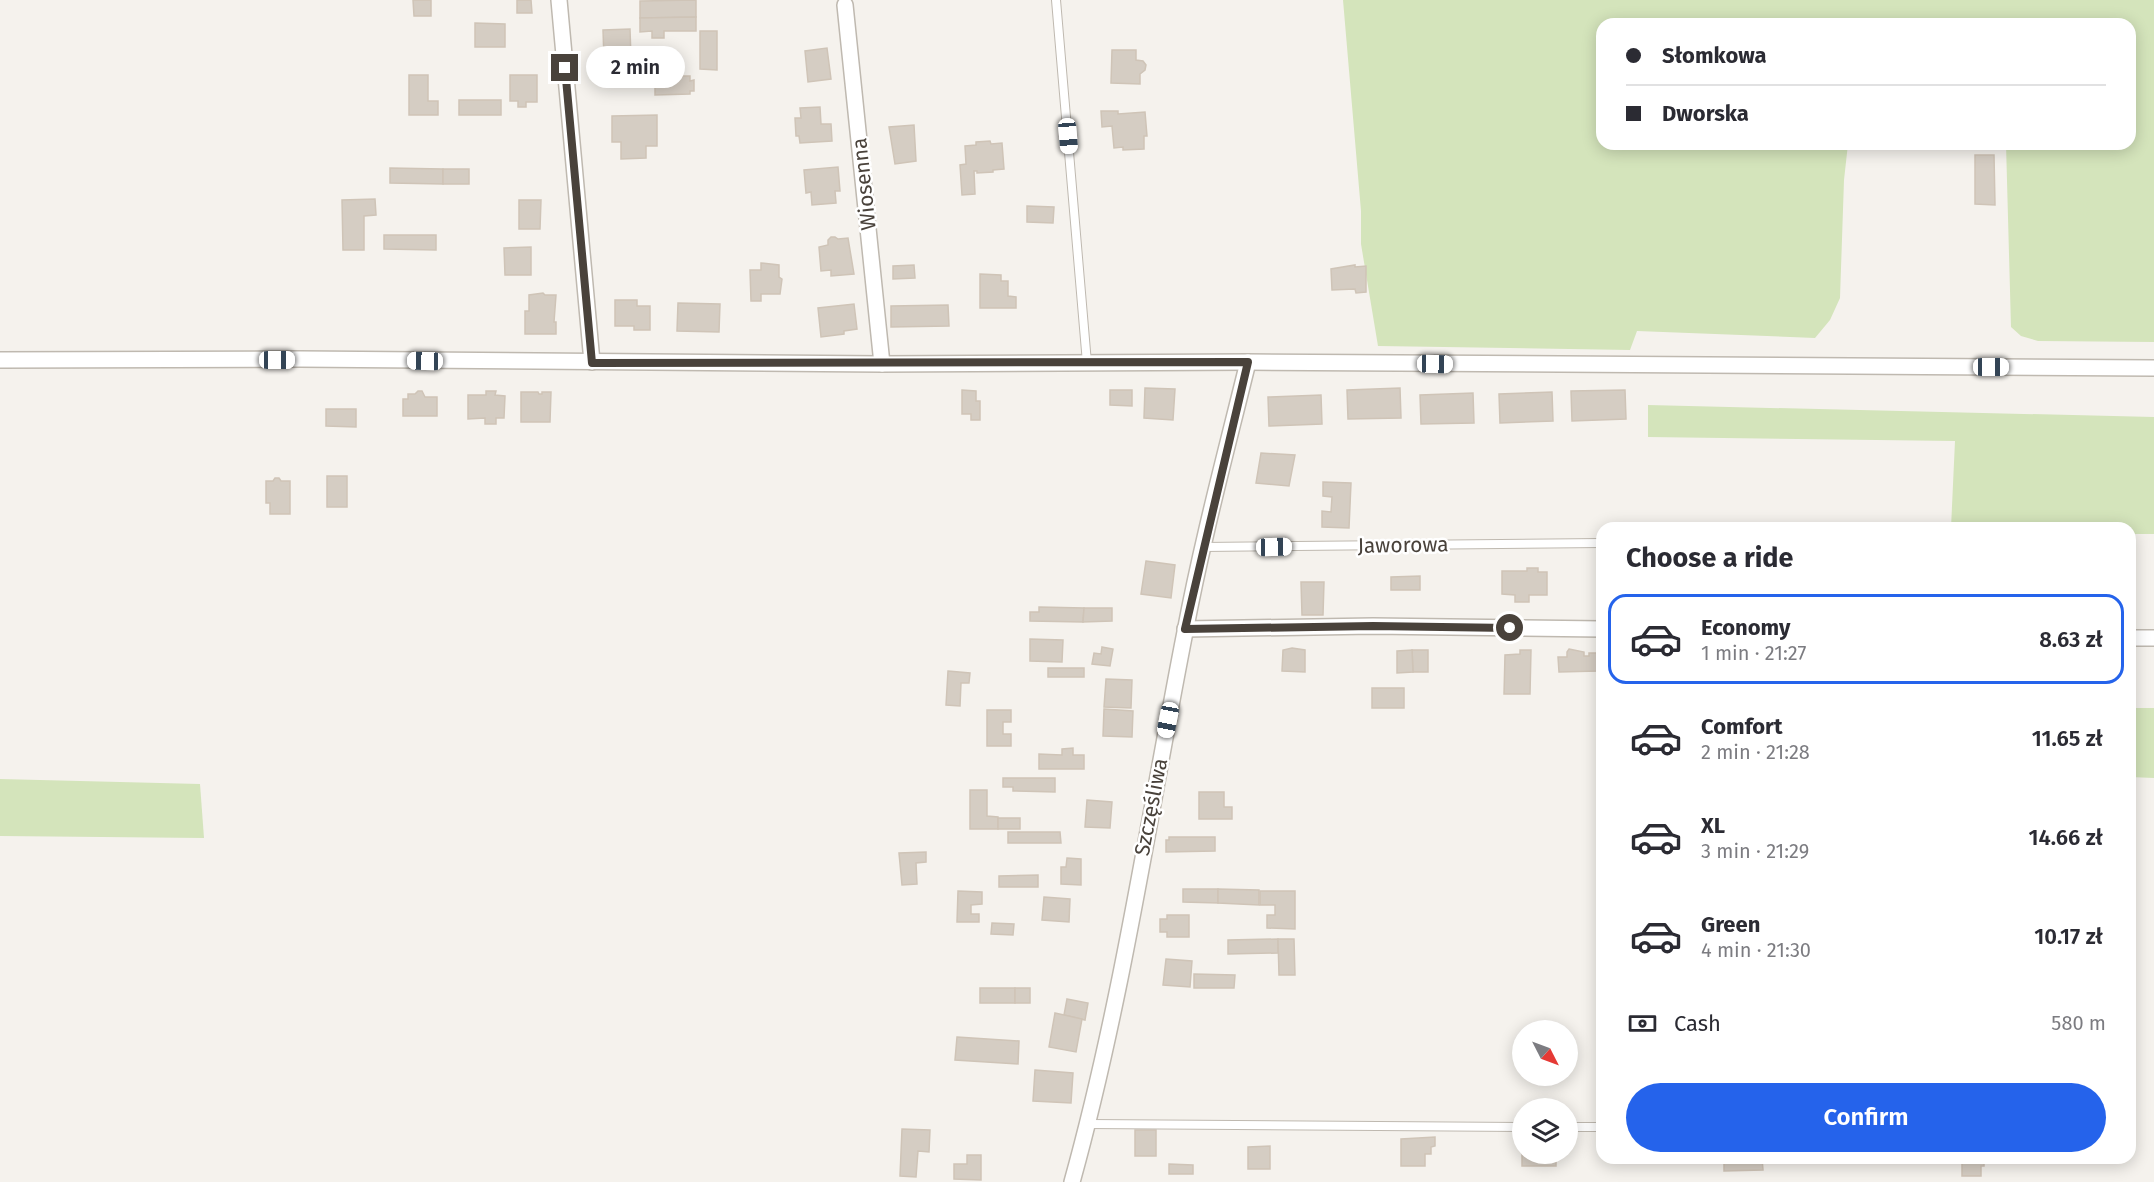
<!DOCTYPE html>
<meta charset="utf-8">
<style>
:root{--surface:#fff;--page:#f2f2f3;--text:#2b2b33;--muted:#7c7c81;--line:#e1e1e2;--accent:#2563eb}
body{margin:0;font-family:"Fira Sans",sans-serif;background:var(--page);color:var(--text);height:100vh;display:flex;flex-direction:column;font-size:22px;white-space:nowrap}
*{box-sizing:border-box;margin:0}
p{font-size:20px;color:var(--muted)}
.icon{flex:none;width:33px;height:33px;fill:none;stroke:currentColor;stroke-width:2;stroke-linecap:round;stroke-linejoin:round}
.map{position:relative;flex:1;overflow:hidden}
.details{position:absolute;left:1596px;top:522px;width:540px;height:642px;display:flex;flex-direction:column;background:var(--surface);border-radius:18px;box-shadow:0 3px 15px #0003}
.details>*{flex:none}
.banner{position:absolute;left:1596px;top:18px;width:540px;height:132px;border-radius:18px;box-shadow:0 3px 15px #0003;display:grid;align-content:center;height:132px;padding:0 30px;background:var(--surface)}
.needle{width:39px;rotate:132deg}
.controls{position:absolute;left:1512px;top:1020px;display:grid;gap:12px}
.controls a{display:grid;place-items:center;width:66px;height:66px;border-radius:50%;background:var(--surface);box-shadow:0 3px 15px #0003;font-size:30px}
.end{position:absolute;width:27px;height:27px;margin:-14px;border:8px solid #49423b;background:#fff;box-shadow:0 0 0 3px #fff}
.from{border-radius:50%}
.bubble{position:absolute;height:42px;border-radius:21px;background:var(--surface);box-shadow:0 3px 15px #0003;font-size:20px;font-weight:600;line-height:42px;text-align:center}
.car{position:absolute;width:18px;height:36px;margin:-18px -9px;border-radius:8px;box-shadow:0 0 4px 2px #0007;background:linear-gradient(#fff 24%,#345 0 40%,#fff 0 76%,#345 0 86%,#fff 0)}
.banner b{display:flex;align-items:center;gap:21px;height:57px;font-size:22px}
.banner b+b{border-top:2px solid var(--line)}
.banner i{width:15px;height:15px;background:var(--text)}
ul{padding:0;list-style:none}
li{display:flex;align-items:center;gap:18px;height:90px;margin:0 12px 9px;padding:0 18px;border:3px solid transparent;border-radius:18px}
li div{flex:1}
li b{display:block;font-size:22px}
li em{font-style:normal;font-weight:600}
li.on{border-color:var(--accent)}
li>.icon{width:54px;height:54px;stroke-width:1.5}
h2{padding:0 30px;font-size:27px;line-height:72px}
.pay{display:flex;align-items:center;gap:15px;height:66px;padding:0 30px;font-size:22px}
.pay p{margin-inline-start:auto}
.primary-button{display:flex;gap:12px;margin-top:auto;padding:12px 30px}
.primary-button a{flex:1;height:69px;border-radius:36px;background:var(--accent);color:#fff;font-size:24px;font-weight:600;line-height:69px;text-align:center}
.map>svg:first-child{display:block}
</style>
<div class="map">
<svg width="2154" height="1182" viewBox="0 0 2154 1182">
<rect width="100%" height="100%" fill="#f5f2ed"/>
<g fill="#d4e4bb">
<polygon points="1343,0 2154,0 2154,342 2038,341 2021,336 2011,327 2006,144 2130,144 2130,24 1602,24 1602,144 1848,144 1844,180 1840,298 1830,320 1815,338 1637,331 1630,350 1378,346 1361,244 1361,211"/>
<polygon points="1648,405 2154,417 2154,534 2130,534 2130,528 1951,528 1955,441 1648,437"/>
<polygon points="2130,708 2154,708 2154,778 2130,777"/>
<polygon points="0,779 200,784 204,838 0,836"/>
</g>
<g fill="#d5cdc3" stroke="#cfc4b7" stroke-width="1.5">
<polygon points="413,0 431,0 431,16 414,16"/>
<polygon points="517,0 531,0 532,13 517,13"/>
<polygon points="696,0 696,17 640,18 640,1"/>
<polygon points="696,17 696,31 664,31 664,38 652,38 652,31 640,32 640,18"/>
<polygon points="475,23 505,24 505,47 475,47"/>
<polygon points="630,29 631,58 604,59 603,30"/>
<polygon points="700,31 717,31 717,70 700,69"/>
<polygon points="827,48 831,79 808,82 805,51"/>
<polygon points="1112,50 1136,50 1136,60 1143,61 1146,65 1145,70 1140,74 1140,84 1111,83"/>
<polygon points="409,75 428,75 428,101 438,101 438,115 409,115"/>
<polygon points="510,75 537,75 537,102 526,102 526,107 518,107 518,101 510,101"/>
<polygon points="655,76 690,76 690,81 694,80 694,91 690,91 690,94 655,95"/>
<rect x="459" y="100" width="42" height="15"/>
<polygon points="820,107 821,124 831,124 832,141 800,143 799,136 796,136 795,118 801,118 800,108"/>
<polygon points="1101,111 1118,111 1118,114 1145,112 1147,136 1144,136 1144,149 1123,150 1123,147 1114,148 1112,126 1102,127"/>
<polygon points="657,115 657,146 646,146 646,158 621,159 621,142 612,142 612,116"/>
<polygon points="914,125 916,161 895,164 889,127"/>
<polygon points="990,141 991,144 1002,143 1004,169 993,170 993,172 977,173 977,171 974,171 975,194 962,195 960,165 966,164 965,146 976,145 976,142"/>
<polygon points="1975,155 1994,155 1995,205 1975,204"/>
<polygon points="838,167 840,191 835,191 836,203 812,205 811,192 806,193 804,170"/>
<polygon points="390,168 443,169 443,184 390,183"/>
<rect x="443" y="169" width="26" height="15"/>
<polygon points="375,199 376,215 364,216 364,250 343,250 342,200"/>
<polygon points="519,200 541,200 540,229 519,229"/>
<polygon points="1027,206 1054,207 1053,223 1027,222"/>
<polygon points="384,235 436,235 436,250 384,249"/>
<polygon points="831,237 835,237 838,239 848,238 854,274 831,276 831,270 821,271 819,247 828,245 828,240"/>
<polygon points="531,247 531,275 505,275 504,248"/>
<polygon points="761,263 779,265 779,277 782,279 780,294 761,294 761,301 751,301 750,270 761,270"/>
<polygon points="914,265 915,278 893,279 893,266"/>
<polygon points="1355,265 1355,267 1366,266 1366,292 1356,293 1355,289 1332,290 1331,269"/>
<polygon points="980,274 1001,275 1001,281 1008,281 1008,296 1016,297 1016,308 980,308"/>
<polygon points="543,293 545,295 556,295 554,322 556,322 556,334 525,334 525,311 529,311 529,295"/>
<polygon points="615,300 637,300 637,306 650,306 650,330 634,330 634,326 615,326"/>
<polygon points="678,303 720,304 719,332 677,331"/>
<polygon points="854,304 857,329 844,331 844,334 821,337 818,308"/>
<polygon points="948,305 949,326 891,327 891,306"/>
<polygon points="1145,388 1175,389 1173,420 1144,418"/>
<polygon points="1400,388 1401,418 1348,419 1347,390"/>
<polygon points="962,390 976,391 976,401 980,401 980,420 971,420 971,414 962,414"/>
<polygon points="1110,390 1132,390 1132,406 1110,405"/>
<polygon points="1625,390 1626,419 1572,421 1571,391"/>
<polygon points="418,391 422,391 425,397 437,397 437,416 403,416 403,399 408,399 408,394 415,394"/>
<polygon points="486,391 496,391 495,395 505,396 504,418 496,418 496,424 485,424 485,418 468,419 468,395 486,395"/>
<polygon points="521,392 538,392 539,394 542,394 542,392 551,392 550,422 521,422"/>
<polygon points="1552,392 1553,421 1500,423 1499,394"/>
<polygon points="1473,393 1474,423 1421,424 1420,395"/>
<polygon points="1321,395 1322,424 1269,426 1268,397"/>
<polygon points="326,409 356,409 356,427 326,426"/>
<polygon points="1261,453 1295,455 1289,486 1256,483"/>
<rect x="327" y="476" width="20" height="31"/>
<polygon points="275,478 279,478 281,481 290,481 290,514 270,514 270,503 266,503 266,481 273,481"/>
<polygon points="1323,482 1351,483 1349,528 1322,527 1322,511 1331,512 1332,497 1323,496"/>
<polygon points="1146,561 1175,565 1171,598 1141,594"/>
<polygon points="1527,568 1538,568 1538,572 1547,572 1547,595 1529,595 1529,602 1515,602 1515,595 1502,594 1502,571 1527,571"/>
<polygon points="1420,576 1420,590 1391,590 1391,577"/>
<polygon points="1301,582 1324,582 1323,615 1302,615"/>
<polygon points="1039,607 1084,608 1083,622 1030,621 1030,612 1039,612"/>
<polygon points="1084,608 1112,608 1112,621 1083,622"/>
<polygon points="1030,639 1063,640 1062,662 1030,661"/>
<polygon points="1102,647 1113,649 1110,666 1092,664 1094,653 1101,654"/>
<polygon points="1292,648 1305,650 1305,672 1282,671 1283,650"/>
<polygon points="1569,649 1584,652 1584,656 1589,656 1589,653 1598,653 1598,671 1559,672 1558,657 1567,657 1567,652"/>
<polygon points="1412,650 1428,650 1428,672 1413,672"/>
<polygon points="1412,650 1413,672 1397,673 1397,651"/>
<polygon points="1520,650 1531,650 1530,694 1504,694 1505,655 1520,654"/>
<rect x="1048" y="668" width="36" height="9"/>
<polygon points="948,671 970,673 969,683 961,683 960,706 946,705"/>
<polygon points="1106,679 1132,680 1131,708 1104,707"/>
<rect x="1372" y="688" width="32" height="20"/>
<polygon points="1104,709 1133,711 1132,737 1103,736"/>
<polygon points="987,710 1011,710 1011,722 1003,722 1003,734 1011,734 1011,746 987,746"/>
<polygon points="1073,748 1073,755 1084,755 1084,769 1039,769 1039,754 1062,755 1062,749"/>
<polygon points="1003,778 1055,778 1055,792 1013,791 1013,787 1003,787"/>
<polygon points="970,790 987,790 987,816 998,817 998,829 970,829"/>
<polygon points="1199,792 1224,792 1224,807 1232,807 1232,819 1199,819"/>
<polygon points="1087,800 1112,802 1110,828 1085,827"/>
<rect x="998" y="818" width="22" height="11"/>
<polygon points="1008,832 1060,832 1061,843 1008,843"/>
<polygon points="1169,837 1215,837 1215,851 1166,852 1166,840 1169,840"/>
<polygon points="926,852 926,862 916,863 917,884 902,885 899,853"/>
<polygon points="1067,858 1081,859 1081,885 1061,884 1061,867 1066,867"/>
<polygon points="1038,875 1038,887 999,887 999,876"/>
<polygon points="1183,889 1218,889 1218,903 1183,902"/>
<polygon points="1218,889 1259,890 1259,905 1218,903"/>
<polygon points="958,891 982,892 982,904 971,905 971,914 979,914 979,922 957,922"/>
<polygon points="1260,891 1295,891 1295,929 1267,928 1267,915 1275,915 1275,905 1260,905"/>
<polygon points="1044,897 1070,899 1069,922 1042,920"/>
<polygon points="1167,915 1189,915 1189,937 1167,937 1167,932 1160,932 1160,919 1167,919"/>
<polygon points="992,923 1014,924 1013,935 991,934"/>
<polygon points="1278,939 1278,953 1228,954 1228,940"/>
<polygon points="1278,939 1294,939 1295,975 1279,975"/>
<polygon points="1166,959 1192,961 1190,987 1163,985"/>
<polygon points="1194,974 1235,975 1234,988 1194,988"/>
<rect x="980" y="988" width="35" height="15"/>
<rect x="1015" y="988" width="15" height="15"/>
<polygon points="1067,999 1088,1003 1085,1020 1064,1015"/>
<polygon points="1055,1013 1082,1019 1076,1052 1049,1047"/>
<polygon points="957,1037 1019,1041 1018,1064 955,1060"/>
<polygon points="1035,1070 1073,1073 1071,1103 1033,1101"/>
<polygon points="902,1129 930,1130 929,1152 918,1151 916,1177 900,1176"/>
<rect x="1135" y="1130" width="21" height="26"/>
<polygon points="1435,1137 1435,1146 1431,1147 1431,1154 1425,1154 1425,1166 1401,1166 1401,1139"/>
<polygon points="1522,1141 1522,1154 1556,1154 1556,1166 1522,1166"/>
<polygon points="1270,1146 1270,1169 1248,1169 1248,1147"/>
<polygon points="967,1155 981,1155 981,1180 954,1179 954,1164 967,1164"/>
<polygon points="1724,1158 1762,1158 1763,1170 1724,1171"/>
<polygon points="1962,1158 1984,1158 1984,1166 1981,1166 1981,1176 1962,1176"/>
<polygon points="1169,1164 1193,1165 1193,1174 1169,1174"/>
</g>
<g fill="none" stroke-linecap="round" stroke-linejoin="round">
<g stroke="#bfb9b0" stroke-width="10">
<g id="service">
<polyline points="1056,0 1087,363"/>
<polyline points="1203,547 1602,543"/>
<polyline points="1088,1124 1522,1127"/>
<polyline points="1568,1127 1602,1127"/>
</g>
</g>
<g stroke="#bfb9b0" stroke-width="18">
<g id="minor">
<polyline points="559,0 592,362"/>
<polyline points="845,5 882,364"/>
<polyline points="0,360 300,359 882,364 1248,362 2154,368"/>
<polyline points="1185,629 1373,626 1602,629"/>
<polyline points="2130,638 2154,638"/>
<path d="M1072,1182C1122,1002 1149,815 1185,632C1202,541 1226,452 1248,362"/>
</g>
</g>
<use href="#service" stroke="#fff" stroke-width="8"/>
<use href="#minor" stroke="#fff" stroke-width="15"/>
</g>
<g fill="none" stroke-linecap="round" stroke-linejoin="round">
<polyline stroke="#49423b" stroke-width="8" points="565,68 592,363 1248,362 1185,629 1373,626 1510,628"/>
</g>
<g text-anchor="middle" stroke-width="5" stroke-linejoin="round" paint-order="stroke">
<g font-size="21" fill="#49423b" stroke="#fff">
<text transform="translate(864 184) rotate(-96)" y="7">Wiosenna</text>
<text transform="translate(1403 545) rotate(-1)" y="7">Jaworowa</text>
<text transform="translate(1151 807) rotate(-79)" y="7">Szczęśliwa</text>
</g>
</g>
</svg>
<div class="controls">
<a><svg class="needle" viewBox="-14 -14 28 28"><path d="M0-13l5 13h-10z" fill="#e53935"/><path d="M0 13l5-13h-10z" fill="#7c7c81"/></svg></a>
<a><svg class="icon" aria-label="layers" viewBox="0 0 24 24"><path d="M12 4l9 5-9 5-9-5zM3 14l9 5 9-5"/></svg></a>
</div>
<i class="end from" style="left:1510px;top:628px"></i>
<i class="end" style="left:565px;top:68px"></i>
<div class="bubble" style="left:586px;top:46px;width:99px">2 min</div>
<i class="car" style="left:1068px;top:136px;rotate:175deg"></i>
<i class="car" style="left:277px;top:360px;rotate:90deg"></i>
<i class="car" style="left:425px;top:361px;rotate:271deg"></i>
<i class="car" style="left:1435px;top:364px;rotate:91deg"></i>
<i class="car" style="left:1991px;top:367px;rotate:90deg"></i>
<i class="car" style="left:1274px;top:547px;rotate:89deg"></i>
<i class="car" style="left:1168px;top:720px;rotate:191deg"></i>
<div class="banner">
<b><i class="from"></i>Słomkowa</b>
<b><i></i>Dworska</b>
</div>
<section class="details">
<h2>Choose a ride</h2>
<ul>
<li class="on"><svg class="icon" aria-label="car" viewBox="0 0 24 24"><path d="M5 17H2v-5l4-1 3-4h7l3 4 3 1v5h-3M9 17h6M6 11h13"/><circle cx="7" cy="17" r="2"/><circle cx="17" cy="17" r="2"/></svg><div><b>Economy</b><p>1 min · 21:27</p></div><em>8.63 zł</em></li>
<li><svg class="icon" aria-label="car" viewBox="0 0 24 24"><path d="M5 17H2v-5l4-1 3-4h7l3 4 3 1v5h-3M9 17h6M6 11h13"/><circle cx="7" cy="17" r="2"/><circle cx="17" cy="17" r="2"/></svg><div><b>Comfort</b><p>2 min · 21:28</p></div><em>11.65 zł</em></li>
<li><svg class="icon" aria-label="car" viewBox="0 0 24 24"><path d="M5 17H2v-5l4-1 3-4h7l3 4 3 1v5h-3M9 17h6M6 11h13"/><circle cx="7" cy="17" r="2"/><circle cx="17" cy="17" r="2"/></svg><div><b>XL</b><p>3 min · 21:29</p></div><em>14.66 zł</em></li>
<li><svg class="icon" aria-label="car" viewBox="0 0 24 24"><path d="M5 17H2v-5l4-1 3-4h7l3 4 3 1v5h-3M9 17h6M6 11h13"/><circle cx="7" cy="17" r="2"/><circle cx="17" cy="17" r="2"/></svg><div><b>Green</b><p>4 min · 21:30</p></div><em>10.17 zł</em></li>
</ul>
<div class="pay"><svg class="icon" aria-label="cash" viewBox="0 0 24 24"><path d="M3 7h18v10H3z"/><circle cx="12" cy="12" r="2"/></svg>Cash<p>580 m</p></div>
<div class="primary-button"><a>Confirm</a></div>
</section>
</div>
